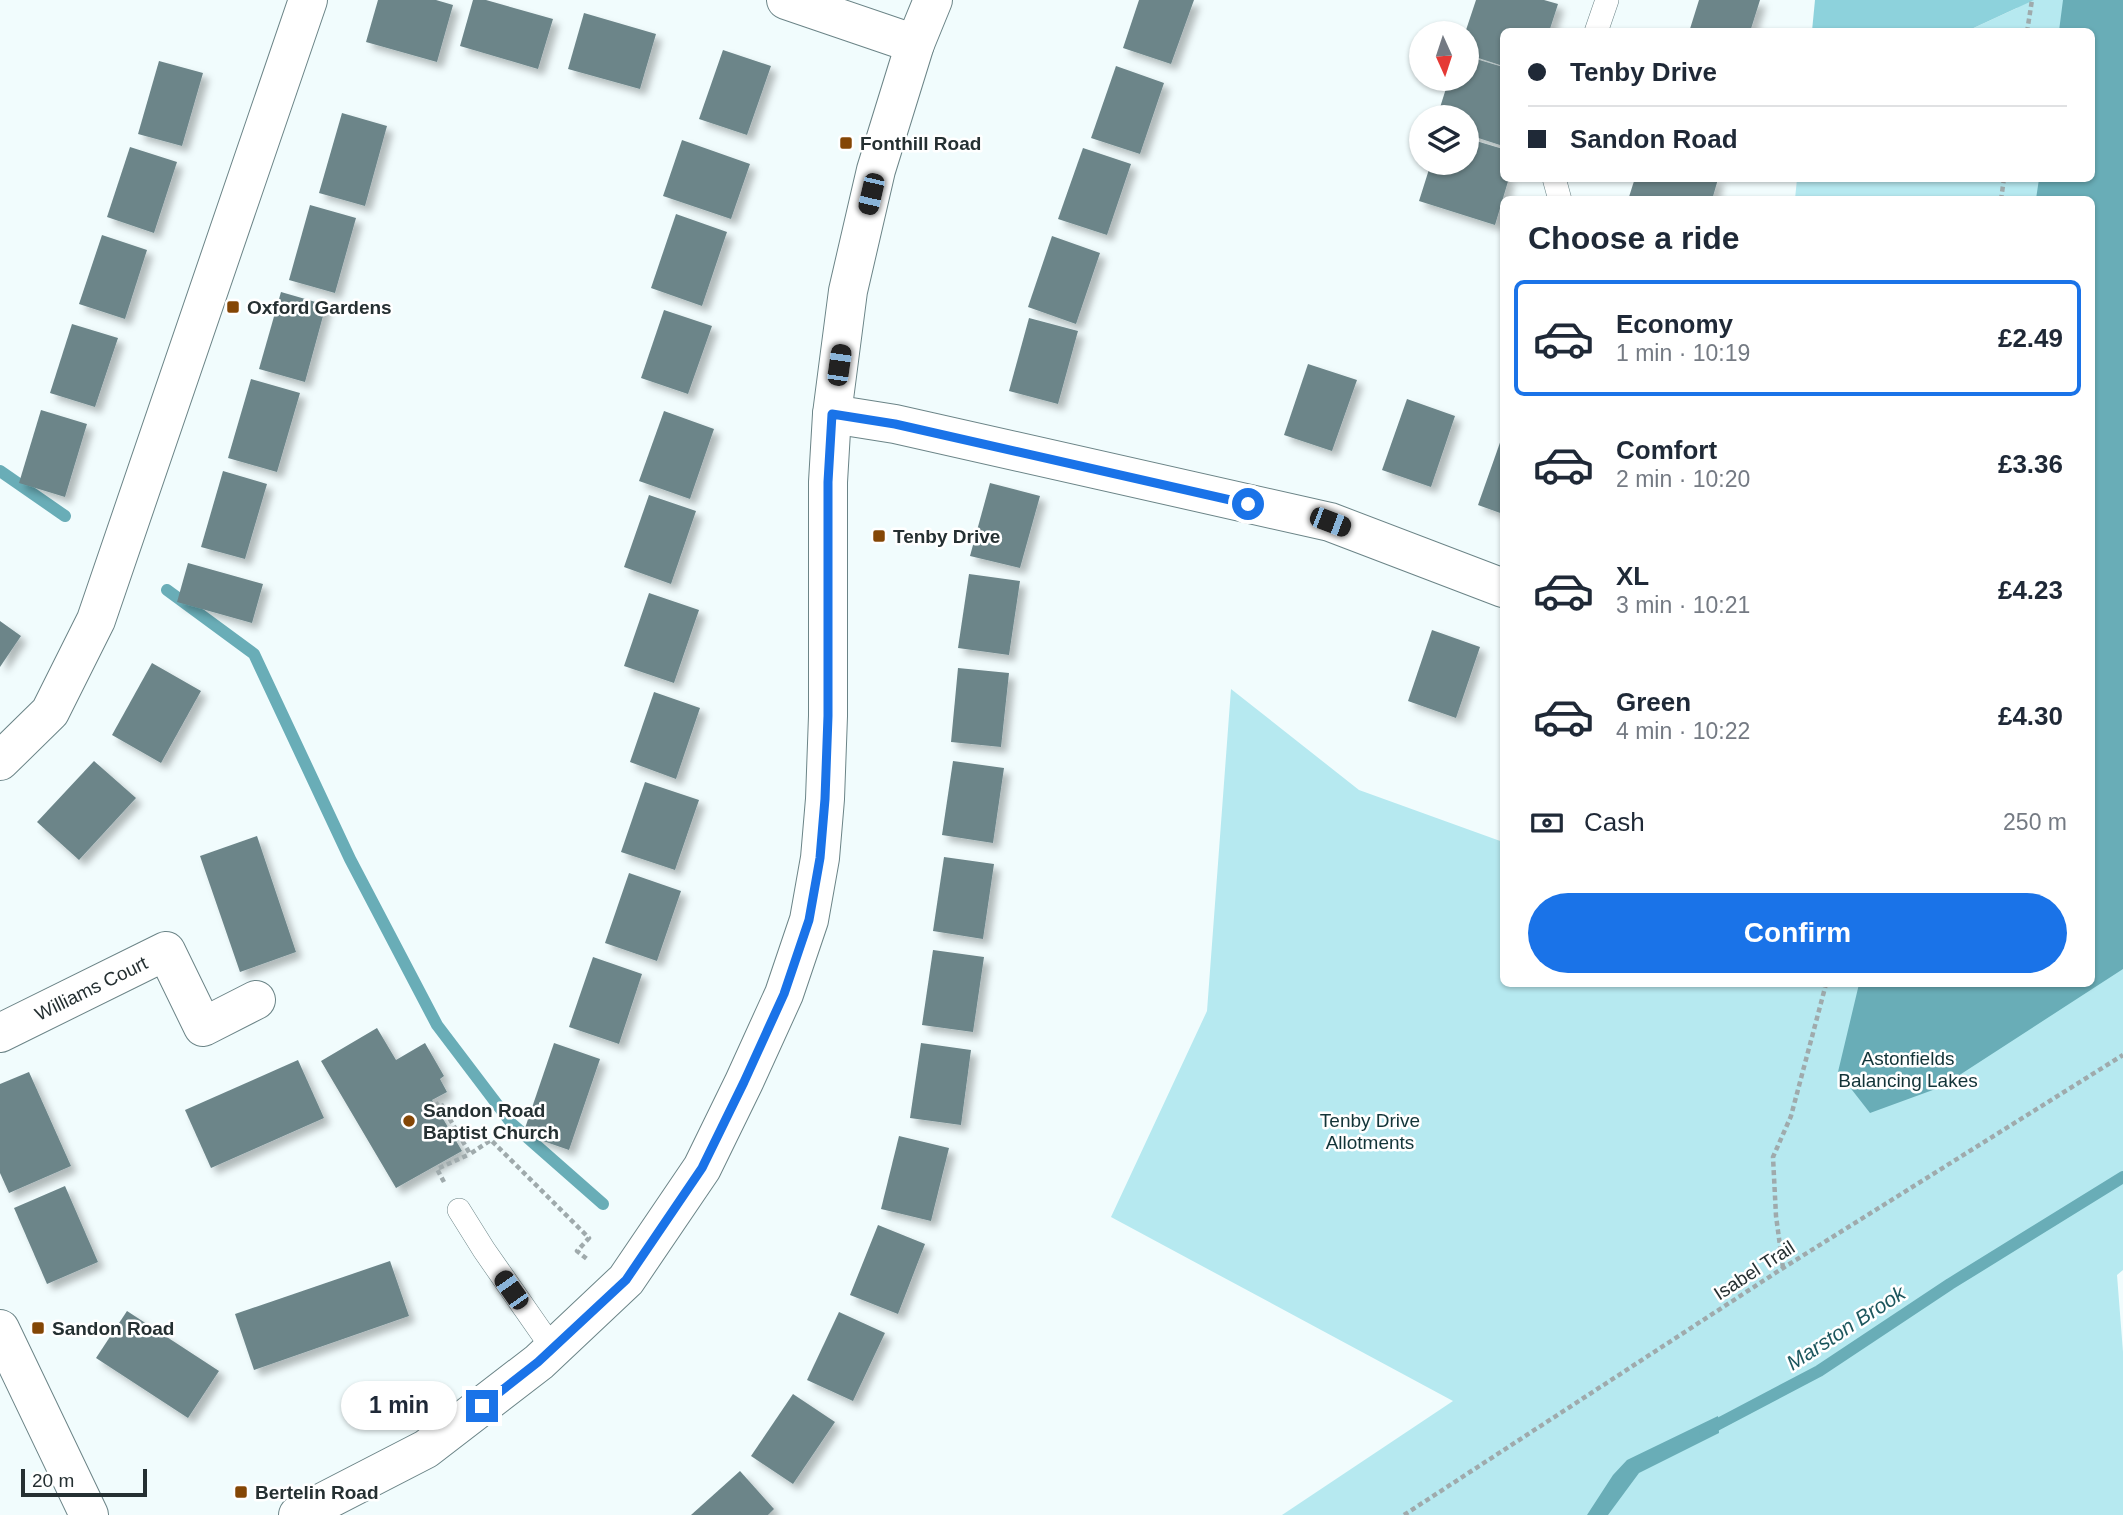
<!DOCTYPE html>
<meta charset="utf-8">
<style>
:root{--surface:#fff;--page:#f6f6f7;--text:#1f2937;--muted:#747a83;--line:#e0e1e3;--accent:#1a73e8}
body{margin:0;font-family:Helvetica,sans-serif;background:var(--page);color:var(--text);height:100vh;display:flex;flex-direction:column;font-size:26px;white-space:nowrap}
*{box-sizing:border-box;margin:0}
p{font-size:23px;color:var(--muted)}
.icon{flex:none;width:38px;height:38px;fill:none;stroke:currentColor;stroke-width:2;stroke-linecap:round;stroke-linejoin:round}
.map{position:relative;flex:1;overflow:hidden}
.drawer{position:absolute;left:1500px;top:196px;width:595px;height:791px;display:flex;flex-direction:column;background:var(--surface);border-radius:10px;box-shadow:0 2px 5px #0004}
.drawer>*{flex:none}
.top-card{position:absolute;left:1500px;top:28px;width:595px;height:154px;border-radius:10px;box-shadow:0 2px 5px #0004;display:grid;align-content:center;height:154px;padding:0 28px;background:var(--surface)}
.needle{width:46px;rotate:177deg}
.tools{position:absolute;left:1409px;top:21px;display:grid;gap:14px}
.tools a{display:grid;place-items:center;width:70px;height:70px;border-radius:50%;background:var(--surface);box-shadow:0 2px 5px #0004;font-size:35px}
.scale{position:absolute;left:21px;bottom:18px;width:126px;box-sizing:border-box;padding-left:7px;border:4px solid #253032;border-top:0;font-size:19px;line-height:24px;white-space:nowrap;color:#253032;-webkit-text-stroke:5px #fff;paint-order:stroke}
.end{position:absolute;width:32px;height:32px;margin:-16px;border:9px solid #1a73e8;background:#fff;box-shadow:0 0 0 4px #fff}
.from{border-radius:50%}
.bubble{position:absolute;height:49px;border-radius:24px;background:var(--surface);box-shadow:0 2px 5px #0004;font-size:23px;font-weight:700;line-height:49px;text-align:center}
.car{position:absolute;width:21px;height:42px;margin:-21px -10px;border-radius:9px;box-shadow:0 0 5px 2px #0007;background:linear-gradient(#222 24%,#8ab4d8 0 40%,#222 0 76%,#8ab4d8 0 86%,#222 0)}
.top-card b{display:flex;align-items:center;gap:24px;height:66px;font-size:26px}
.top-card b+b{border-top:2px solid var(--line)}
.top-card i{width:18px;height:18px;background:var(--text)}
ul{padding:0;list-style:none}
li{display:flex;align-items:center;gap:21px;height:116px;margin:0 14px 10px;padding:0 14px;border:4px solid transparent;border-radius:10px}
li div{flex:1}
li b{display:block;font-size:26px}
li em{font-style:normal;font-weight:700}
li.on{border-color:var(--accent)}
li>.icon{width:63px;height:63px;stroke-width:1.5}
h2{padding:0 28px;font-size:32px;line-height:84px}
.pay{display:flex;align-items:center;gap:18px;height:77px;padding:0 28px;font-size:26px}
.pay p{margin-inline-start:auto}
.primary-button{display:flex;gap:14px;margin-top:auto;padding:14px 28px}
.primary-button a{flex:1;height:80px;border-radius:42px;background:var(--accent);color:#fff;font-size:28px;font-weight:700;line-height:80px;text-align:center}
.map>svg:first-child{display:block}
</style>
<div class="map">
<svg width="2123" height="1515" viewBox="0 0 2123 1515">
<defs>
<filter id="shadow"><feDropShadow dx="6" dy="6" stdDeviation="3.5" flood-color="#0004"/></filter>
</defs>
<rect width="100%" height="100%" fill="#f1fcfd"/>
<polygon fill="#b6e9f0" points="2019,0 2123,0 2123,1270 2117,1275 2123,1352 2123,1515 1282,1515 1453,1401 1111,1217 1207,1011 1231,689 1359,790 1503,842 1503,984 2091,984 2091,200 1795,199 1797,179 2091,178 2091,32 1967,31 2017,8"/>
<polygon fill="#8dd2dc" points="1815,0 2034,0 1967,31 1812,31"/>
<g fill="#69adb7">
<polygon points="2063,0 2123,0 2123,969 1941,1087 1870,1113 1838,1072 1859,984 2091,984 2091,200 2036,199 2039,179 2091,178 2091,32 2059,31"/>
<polygon points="1718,1416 1719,1433 1639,1473 1608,1515 1587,1515 1613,1475 1627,1460"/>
</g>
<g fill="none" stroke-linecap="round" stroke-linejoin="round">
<g stroke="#69adb7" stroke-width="12">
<polyline points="0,471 65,516"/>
<polyline points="167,590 254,654 350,859 437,1025 512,1124 603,1204"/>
<polyline points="1705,1431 1819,1371 1950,1284 2123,1177"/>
</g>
</g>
<g fill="#6c8589" filter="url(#shadow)">
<polygon points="378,0 436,0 453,5 437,62 366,42"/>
<polygon points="473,0 486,0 553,19 538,69 460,46"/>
<polygon points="1139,0 1194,0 1171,64 1123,48"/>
<polygon points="1476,0 1544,0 1558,4 1549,32 1503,32 1503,66 1466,54 1465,33"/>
<polygon points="1699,0 1760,0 1750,32 1689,32"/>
<polygon points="584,13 656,34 640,89 568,69"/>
<polygon points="723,50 771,66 747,135 699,119"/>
<polygon points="1466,56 1503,67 1503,146 1466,134 1466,117 1437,117 1449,79 1466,79"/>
<polygon points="159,61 203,73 182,146 138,134"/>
<polygon points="1116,66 1164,83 1140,154 1091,138"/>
<polygon points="342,113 387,126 365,206 319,193"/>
<polygon points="1466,138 1503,149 1503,178 1509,178 1495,225 1419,201 1431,163 1466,163"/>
<polygon points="682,140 750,164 731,219 663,196"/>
<polygon points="130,147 177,162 154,233 107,217"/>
<polygon points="1083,148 1131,164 1107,235 1058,219"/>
<polygon points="1635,178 1715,178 1718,179 1712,200 1628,200"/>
<polygon points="310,205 356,218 335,293 289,280"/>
<polygon points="676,214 727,232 702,306 651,288"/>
<polygon points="102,235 147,250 125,319 79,304"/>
<polygon points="1052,236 1100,253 1076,324 1028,307"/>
<polygon points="281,292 326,305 305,382 259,369"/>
<polygon points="664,310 712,326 688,394 641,378"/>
<polygon points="1029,318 1078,331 1058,404 1009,391"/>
<polygon points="72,324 118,338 95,407 50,393"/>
<polygon points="1308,364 1357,380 1332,451 1284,435"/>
<polygon points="251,379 300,393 277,472 228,458"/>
<polygon points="1407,399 1455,416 1431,487 1382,470"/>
<polygon points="41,410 87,424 65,497 19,483"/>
<polygon points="664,411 714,429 690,499 639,481"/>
<polygon points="1503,434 1503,514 1478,505"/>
<polygon points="223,471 267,484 245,559 201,547"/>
<polygon points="990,483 1040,496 1020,568 970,556"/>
<polygon points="649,495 696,511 671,584 624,567"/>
<polygon points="188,563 263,584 252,623 177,602"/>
<polygon points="969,574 1020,581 1009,655 958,648"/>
<polygon points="649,593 699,610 674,683 624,666"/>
<polygon points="0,621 21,636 0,667"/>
<polygon points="1432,630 1480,647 1456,718 1408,701"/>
<polygon points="152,663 201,691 161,763 112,735"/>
<polygon points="958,668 1009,673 1001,747 951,742"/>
<polygon points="654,692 700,708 676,779 630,762"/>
<polygon points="94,761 136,798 79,860 37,822"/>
<polygon points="953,761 1004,768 993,843 942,835"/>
<polygon points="645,782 699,800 675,870 621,852"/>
<polygon points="257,836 296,952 240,972 200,856"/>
<polygon points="944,857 994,864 983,939 933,931"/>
<polygon points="629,873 681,891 657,961 605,943"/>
<polygon points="933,950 984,957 973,1032 922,1025"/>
<polygon points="593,957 642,974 619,1044 569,1027"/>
<polygon points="377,1028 396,1060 425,1043 444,1076 440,1079 447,1092 432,1100 462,1151 396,1188 321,1061"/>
<polygon points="554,1043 600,1059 569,1150 523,1134"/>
<polygon points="921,1043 971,1050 961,1125 910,1118"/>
<polygon points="298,1060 324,1118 211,1168 185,1110"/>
<polygon points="29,1072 71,1166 9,1193 0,1173 0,1084"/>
<polygon points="899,1136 949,1148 931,1221 881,1209"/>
<polygon points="65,1186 98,1262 47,1284 14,1208"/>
<polygon points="878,1225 925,1244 898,1314 850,1295"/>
<polygon points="390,1261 409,1316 254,1370 235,1314"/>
<polygon points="127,1311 219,1371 188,1418 96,1358"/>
<polygon points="839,1312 885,1333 853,1401 807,1380"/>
<polygon points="793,1394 835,1422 793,1484 751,1456"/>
<polygon points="740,1471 774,1509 768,1515 691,1515"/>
</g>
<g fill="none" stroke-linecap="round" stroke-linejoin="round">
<g stroke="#6b8487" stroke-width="24">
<g id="lane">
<polyline points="1596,32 1607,0"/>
<polyline points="1554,178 1560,200"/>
<polyline points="459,1210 484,1250 553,1349"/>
</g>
</g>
<g stroke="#6b8487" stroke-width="40">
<g id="street">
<polyline points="786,0 915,44"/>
<polyline points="832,414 895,424 1330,522 1503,588"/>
<polyline points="0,761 50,712 96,620 308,0"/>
<polyline points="0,1033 166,951 203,1027 256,1000"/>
<polyline points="0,1329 89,1515"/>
</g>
</g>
<g stroke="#6b8487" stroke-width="40">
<polyline id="secondary" points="298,1515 426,1449 539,1362 626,1280 702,1168 744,1082 784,994 809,920 820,858 825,799 828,716 828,482 832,414 848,291 876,170 915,44 933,0"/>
</g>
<g stroke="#9faaac" stroke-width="4.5" stroke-dasharray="5 3.5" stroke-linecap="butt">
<polyline points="2027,32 2032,0"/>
<polyline points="2001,200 2004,178"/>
<polyline points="435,1106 440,1102 470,1154 491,1140 589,1238 577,1251 587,1259"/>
<polyline points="444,1182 437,1169 470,1154"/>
<polyline points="1783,1268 1776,1216 1773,1157 1791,1116 1826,984"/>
<polyline points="1404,1515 1783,1268 2123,1055"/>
</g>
<use href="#lane" stroke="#fff" stroke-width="23"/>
<use href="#street" stroke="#fff" stroke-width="38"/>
<use href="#secondary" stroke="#fff" stroke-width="38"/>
</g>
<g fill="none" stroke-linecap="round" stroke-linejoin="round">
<polyline stroke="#1a73e8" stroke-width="9" points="482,1406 538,1362 626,1280 702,1168 744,1082 784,994 809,920 820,858 825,799 828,716 828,482 832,414 895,424 1248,504"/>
</g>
<g fill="#844605" stroke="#fff" stroke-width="2.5">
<rect x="839" y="136" width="14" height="14" rx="3.5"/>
<rect x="226" y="300" width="14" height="14" rx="3.5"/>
<rect x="872" y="529" width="14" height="14" rx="3.5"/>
<circle cx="409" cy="1121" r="7"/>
<rect x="31" y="1321" width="14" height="14" rx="3.5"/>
<rect x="234" y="1485" width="14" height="14" rx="3.5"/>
</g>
<g text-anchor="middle" stroke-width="5" stroke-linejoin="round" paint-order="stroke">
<g font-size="19" font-weight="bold" fill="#253032" stroke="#fff" text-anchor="start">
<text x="860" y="150">Fonthill Road</text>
<text x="247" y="314">Oxford Gardens</text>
<text x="893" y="543">Tenby Drive</text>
<text x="423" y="1117">Sandon Road<tspan x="423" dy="22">Baptist Church</tspan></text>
<text x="52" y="1335">Sandon Road</text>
<text x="255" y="1499">Bertelin Road</text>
</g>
<g font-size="19" fill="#253032" stroke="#fff">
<text transform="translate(91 988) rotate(-26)" y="7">Williams Court</text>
<text transform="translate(1754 1270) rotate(-33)" y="7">Isabel Trail</text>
</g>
<g font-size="19" fill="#123438" stroke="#fff">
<text x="1908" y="1065">Astonfields<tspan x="1908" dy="22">Balancing Lakes</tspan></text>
<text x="1370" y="1127">Tenby Drive<tspan x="1370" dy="22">Allotments</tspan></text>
</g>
<g font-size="21" font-style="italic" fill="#1d575e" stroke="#fff">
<text transform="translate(1846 1328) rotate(-33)" y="7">Marston Brook</text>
</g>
</g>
</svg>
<div class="tools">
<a><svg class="needle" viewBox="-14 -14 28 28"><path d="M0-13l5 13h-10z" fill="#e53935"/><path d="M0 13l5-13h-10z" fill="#747a83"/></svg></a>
<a><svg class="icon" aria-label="layers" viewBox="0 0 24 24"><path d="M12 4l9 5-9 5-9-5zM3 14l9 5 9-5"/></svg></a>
</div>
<div class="scale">20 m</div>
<i class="end from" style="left:1248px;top:504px"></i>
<i class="end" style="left:482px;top:1406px"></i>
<div class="bubble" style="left:341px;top:1381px;width:116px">1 min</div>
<i class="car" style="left:871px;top:194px;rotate:193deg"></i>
<i class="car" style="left:839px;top:365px;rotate:8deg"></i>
<i class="car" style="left:1330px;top:522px;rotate:111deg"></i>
<i class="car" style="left:511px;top:1290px;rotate:325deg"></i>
<div class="top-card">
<b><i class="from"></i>Tenby Drive</b>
<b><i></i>Sandon Road</b>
</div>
<section class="drawer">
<h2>Choose a ride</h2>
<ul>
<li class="on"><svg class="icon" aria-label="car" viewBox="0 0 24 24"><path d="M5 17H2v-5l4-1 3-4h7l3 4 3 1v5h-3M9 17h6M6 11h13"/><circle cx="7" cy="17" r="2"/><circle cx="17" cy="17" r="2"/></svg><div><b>Economy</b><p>1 min · 10:19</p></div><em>£2.49</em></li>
<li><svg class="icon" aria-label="car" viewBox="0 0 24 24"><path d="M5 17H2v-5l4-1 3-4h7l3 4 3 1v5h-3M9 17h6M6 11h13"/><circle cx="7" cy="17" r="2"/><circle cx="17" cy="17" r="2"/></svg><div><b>Comfort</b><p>2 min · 10:20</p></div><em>£3.36</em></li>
<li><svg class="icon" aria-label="car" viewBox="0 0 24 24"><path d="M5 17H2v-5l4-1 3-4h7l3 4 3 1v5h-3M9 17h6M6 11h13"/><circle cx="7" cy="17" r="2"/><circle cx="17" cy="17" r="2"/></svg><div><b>XL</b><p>3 min · 10:21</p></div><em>£4.23</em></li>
<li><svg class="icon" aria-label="car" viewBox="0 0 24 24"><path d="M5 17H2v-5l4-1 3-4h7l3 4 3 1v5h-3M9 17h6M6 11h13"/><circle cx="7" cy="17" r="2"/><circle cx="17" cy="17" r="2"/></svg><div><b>Green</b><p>4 min · 10:22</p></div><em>£4.30</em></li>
</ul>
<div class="pay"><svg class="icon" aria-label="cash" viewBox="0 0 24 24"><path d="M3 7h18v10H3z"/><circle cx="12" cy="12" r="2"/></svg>Cash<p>250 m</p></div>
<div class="primary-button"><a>Confirm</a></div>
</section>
</div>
